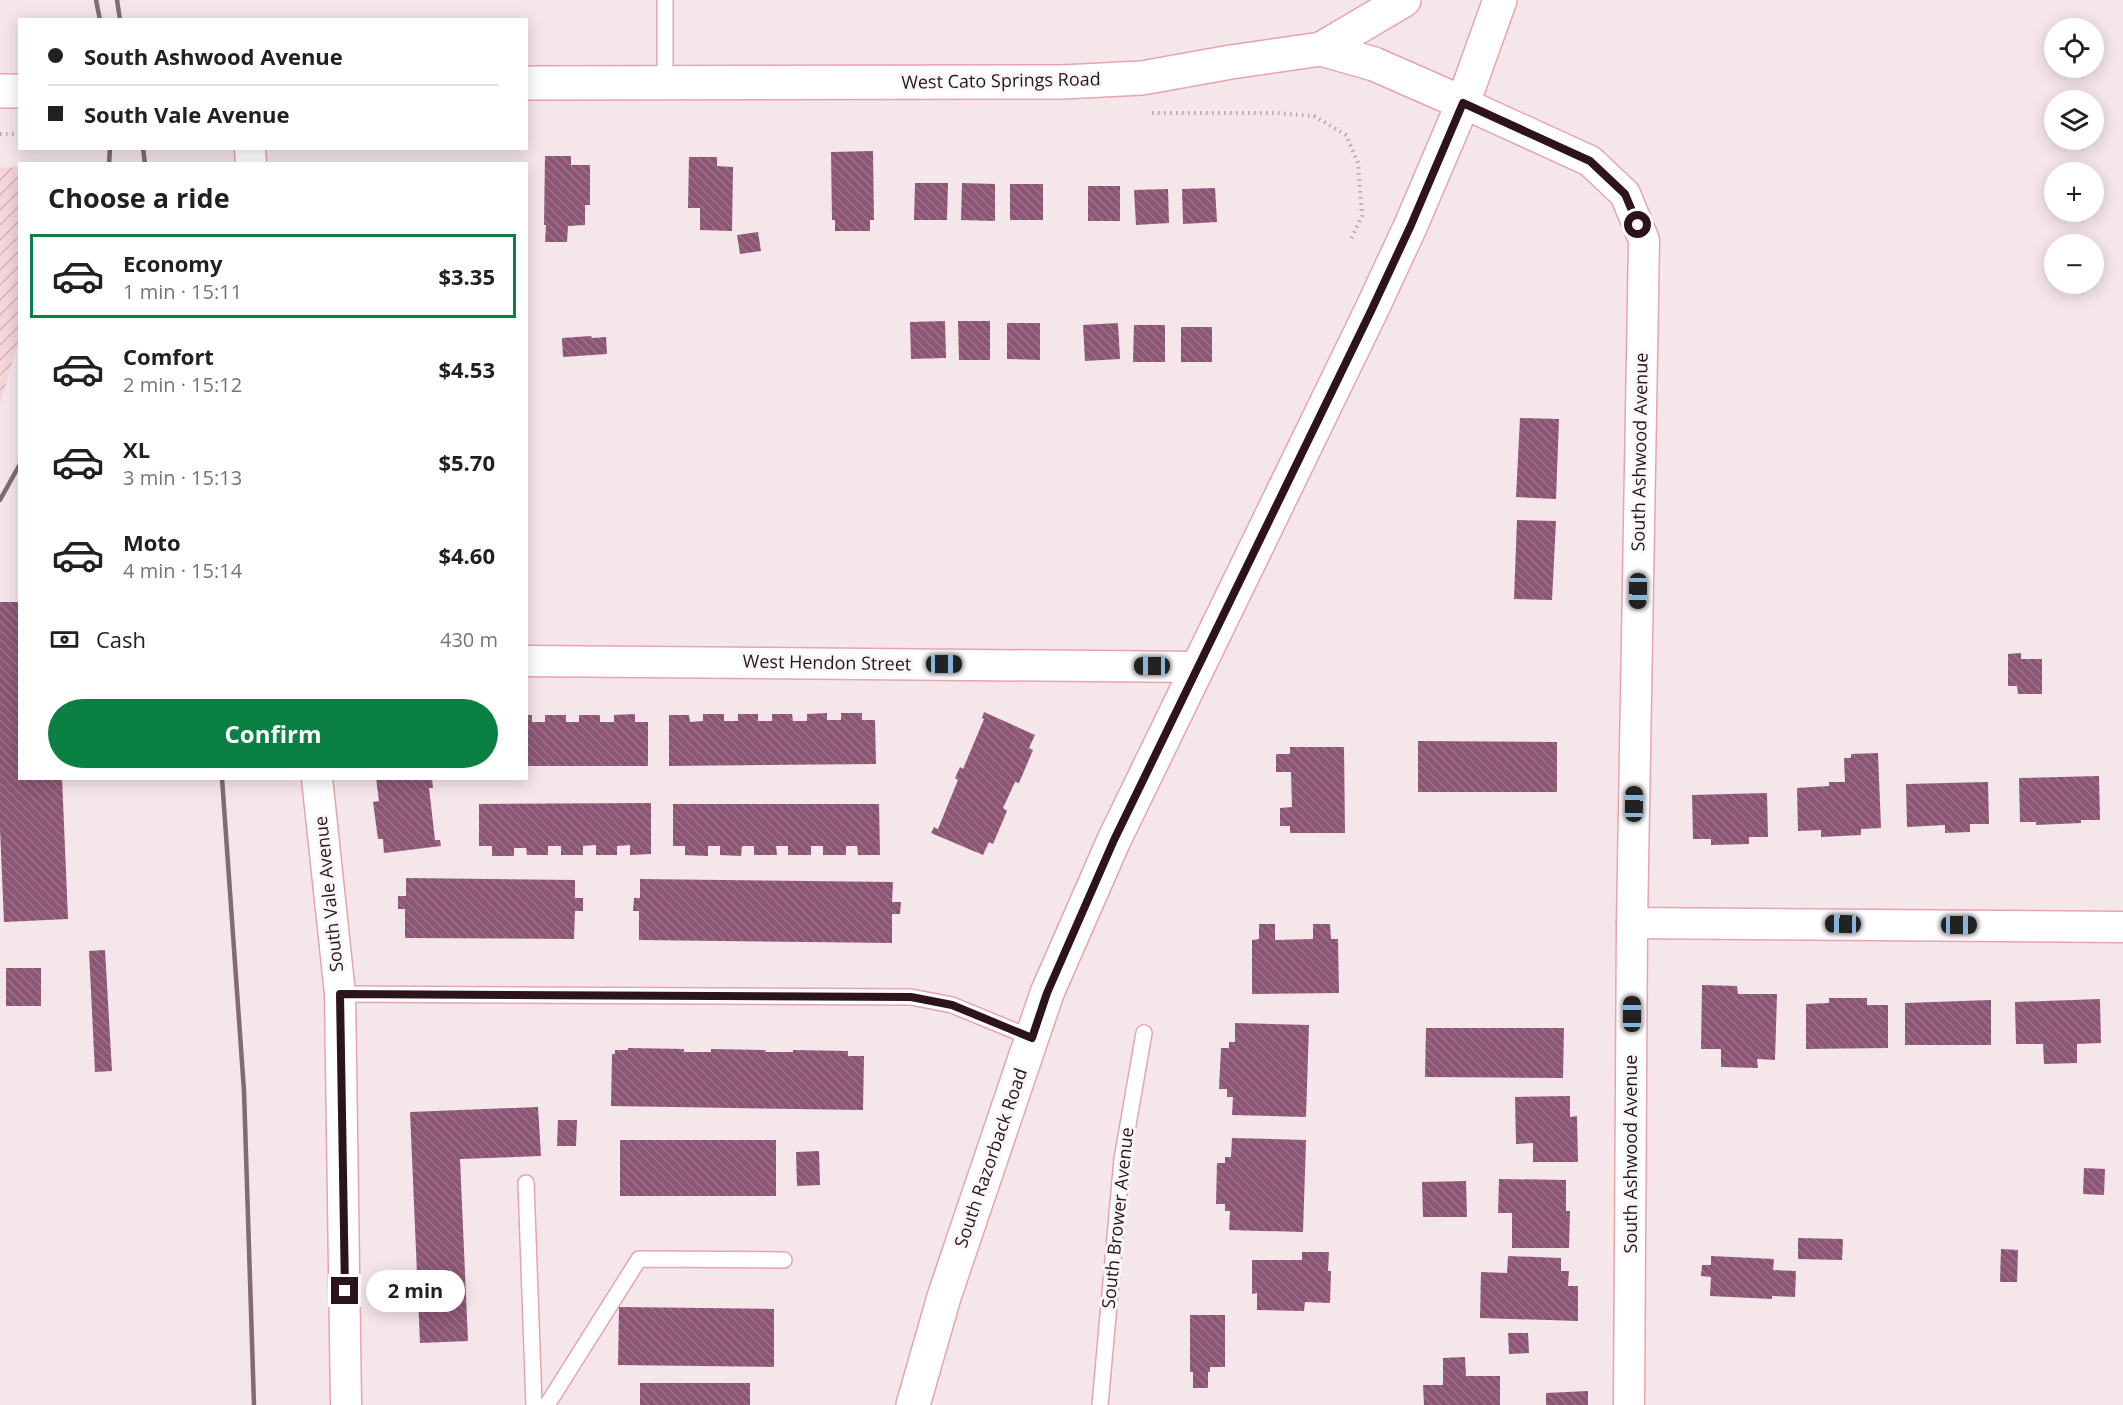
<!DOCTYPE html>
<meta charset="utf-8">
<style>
:root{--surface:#fff;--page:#f2f2f2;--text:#202124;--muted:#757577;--line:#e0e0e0;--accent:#0b8043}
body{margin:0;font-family:"Open Sans",sans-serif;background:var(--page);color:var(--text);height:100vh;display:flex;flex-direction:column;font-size:22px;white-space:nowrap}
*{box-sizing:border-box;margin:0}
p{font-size:20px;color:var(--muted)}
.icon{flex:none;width:33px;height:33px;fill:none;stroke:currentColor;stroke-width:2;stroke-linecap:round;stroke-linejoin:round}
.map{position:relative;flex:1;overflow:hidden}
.details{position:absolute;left:18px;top:162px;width:510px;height:618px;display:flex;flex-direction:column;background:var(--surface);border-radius:0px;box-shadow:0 3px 15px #0003}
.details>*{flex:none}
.top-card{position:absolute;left:18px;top:18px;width:510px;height:132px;border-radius:0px;box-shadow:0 3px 15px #0003;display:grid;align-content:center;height:132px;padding:0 30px;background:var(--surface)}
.buttons{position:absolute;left:2044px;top:18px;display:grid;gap:12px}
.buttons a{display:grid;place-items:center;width:60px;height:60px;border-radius:50%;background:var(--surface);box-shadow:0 3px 15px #0003;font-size:30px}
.end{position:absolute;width:27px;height:27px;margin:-14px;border:8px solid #2d141a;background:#fff;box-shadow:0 0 0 3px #fff}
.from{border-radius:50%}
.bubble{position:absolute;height:42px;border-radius:21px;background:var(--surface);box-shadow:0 3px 15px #0003;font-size:20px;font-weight:700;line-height:42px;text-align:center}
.car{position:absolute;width:18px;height:36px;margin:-18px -9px;border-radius:8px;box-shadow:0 0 4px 2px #0007;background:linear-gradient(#222 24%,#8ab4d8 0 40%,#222 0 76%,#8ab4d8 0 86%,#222 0)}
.top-card b{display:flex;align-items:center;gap:21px;height:57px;font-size:22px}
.top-card b+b{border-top:2px solid var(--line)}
.top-card i{width:15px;height:15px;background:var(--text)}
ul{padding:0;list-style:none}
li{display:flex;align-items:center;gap:18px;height:84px;margin:0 12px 9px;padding:0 18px;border:3px solid transparent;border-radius:0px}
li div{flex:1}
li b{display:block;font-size:22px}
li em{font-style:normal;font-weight:700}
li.selected{border-color:var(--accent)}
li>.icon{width:54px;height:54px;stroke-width:1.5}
h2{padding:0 30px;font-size:27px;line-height:72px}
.pay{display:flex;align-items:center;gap:15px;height:66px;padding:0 30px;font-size:22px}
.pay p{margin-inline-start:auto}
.button{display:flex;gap:12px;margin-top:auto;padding:12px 30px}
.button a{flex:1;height:69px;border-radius:36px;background:var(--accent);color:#fff;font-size:24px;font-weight:700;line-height:69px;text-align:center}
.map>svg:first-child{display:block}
</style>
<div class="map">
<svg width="2123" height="1405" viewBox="0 0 2123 1405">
<defs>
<pattern id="industrial-furrows" width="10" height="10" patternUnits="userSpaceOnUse" patternTransform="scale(1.5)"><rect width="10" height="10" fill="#f6d5db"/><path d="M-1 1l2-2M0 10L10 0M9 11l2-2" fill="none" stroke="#d3b6bb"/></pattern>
<pattern id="building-back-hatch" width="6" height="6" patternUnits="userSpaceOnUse" patternTransform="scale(1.5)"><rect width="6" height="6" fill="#8c5574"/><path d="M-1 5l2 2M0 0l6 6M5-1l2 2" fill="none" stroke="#9c7389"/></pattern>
</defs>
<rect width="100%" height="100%" fill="#f5e6e9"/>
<polygon fill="url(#industrial-furrows)" points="19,167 19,338 0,404 0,168"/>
<g fill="url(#building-back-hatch)">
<polygon points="873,151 874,220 870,220 870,231 835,231 835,220 832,220 831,152"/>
<polygon points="545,156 571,156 571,165 590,165 590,205 585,205 585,225 568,226 567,242 545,242 546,225 544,225"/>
<polygon points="689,157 717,157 717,166 733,167 732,231 700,230 700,208 688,208"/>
<polygon points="915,183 948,183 947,220 914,220"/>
<polygon points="962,183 995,184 995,221 961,220"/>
<rect x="1010" y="184" width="33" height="36"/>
<rect x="1088" y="186" width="32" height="35"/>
<polygon points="1215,188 1217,222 1183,224 1182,189"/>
<polygon points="1168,189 1169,223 1136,225 1134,190"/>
<polygon points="758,232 761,251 740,254 737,235"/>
<polygon points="945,321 946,358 911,359 910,322"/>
<polygon points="958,321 990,321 990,360 959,360"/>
<polygon points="1007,323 1040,323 1040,360 1007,359"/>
<polygon points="1118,323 1120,359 1085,361 1083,325"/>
<polygon points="1134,325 1165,325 1165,362 1133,362"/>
<rect x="1181" y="327" width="31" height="35"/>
<polygon points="591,336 592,338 606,337 607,354 563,357 562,338"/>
<polygon points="1520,418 1559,419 1556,499 1516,497"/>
<polygon points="1517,520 1556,521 1552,600 1514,599"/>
<polygon points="0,602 20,602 20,778 62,778 68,919 4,922 0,829"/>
<polygon points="2021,653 2021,659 2042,659 2042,694 2018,694 2017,686 2008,686 2008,654"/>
<polygon points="984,712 1035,735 1029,748 1033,750 1019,783 1015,782 1003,808 1007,811 993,844 989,842 983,855 931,833 934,827 938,829 958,780 955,778 960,767 963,769 984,719 982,718"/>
<polygon points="827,713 827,720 841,720 841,713 862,713 862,720 875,720 876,764 669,766 669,715 689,715 690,722 703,721 703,714 724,714 724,721 738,721 738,714 758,714 758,721 772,721 772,714 792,714 793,721 807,721 807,714"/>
<polygon points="635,714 635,722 648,722 648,766 526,766 526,715 532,715 532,722 545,722 545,715 566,715 566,722 579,722 579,715 600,715 600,722 614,722 614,715"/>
<polygon points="1418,741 1557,742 1557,792 1418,792"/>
<polygon points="1290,747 1344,747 1345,833 1290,833 1290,826 1280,826 1280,808 1292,807 1291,772 1276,772 1276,754 1290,754"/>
<polygon points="1878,753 1881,828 1861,829 1861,835 1821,837 1821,830 1798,831 1797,788 1829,786 1829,782 1845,782 1844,758 1851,758 1851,754"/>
<polygon points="2099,776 2100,820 2081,820 2081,823 2036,825 2036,822 2020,822 2019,778"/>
<polygon points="376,778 432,778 433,788 429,788 435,840 440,840 441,846 384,853 383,839 378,839 373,802 379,801"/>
<polygon points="1988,782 1989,824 1970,824 1970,832 1945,833 1945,825 1907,827 1906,784"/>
<polygon points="1767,793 1768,837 1749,837 1749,844 1711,845 1711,839 1693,839 1692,795"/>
<polygon points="651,803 651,854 630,855 630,845 617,846 617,855 596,855 596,845 583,846 583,855 561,855 561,846 548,846 548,855 527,855 526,848 514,848 514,856 492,856 492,846 479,846 479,804"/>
<polygon points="673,804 879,804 880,855 858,855 857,846 846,846 846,855 823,855 823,846 811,846 811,855 788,855 788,846 776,846 777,855 754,855 754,846 742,846 741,856 720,855 720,846 708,846 708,856 685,855 685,846 673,846"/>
<polygon points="406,878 575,880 575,898 583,898 583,911 575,911 574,939 405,938 405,909 398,909 398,896 406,896"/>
<polygon points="640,879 893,882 892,902 901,902 900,914 892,914 892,943 639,940 639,911 633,911 634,898 640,898"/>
<polygon points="1259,924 1275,924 1275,940 1313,939 1313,924 1330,924 1331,939 1338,939 1339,993 1252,994 1252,940 1259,939"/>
<polygon points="105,950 112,1071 95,1072 89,951"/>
<rect x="6" y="968" width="35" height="38"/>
<polygon points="1702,985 1737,986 1738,994 1777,994 1775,1060 1757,1059 1758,1068 1721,1067 1721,1049 1701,1049"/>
<polygon points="1829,998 1867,998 1867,1005 1888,1005 1888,1048 1806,1049 1806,1004 1829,1003"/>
<polygon points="2100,999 2101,1043 2077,1044 2077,1063 2044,1064 2043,1044 2016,1044 2015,1002"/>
<polygon points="1991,1000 1991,1045 1905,1045 1905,1003"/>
<polygon points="1235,1023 1309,1025 1306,1117 1232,1115 1233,1097 1227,1097 1227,1089 1219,1089 1220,1069 1221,1048 1229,1048 1229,1042 1235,1042"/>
<polygon points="1426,1028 1564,1028 1563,1078 1425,1077"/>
<polygon points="628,1048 684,1049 684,1052 711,1052 711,1049 765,1050 766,1052 793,1052 793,1050 848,1051 848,1056 864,1056 863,1110 611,1106 612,1054 615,1054 615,1050 628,1050"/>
<polygon points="1570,1096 1570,1117 1577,1116 1578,1162 1533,1162 1533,1143 1516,1144 1515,1097"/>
<polygon points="538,1107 541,1156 460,1159 468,1341 420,1343 410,1112"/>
<polygon points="558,1120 577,1120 576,1146 557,1146"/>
<polygon points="1232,1138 1306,1140 1303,1232 1229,1230 1230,1211 1225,1211 1225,1204 1216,1204 1217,1163 1225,1163 1225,1157 1231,1157"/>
<rect x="620" y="1140" width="156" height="56"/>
<polygon points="819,1151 820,1185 797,1186 796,1152"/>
<polygon points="2084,1168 2105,1169 2104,1195 2083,1194"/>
<polygon points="1499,1179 1566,1180 1566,1211 1570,1211 1569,1248 1512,1248 1512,1213 1498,1213"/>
<polygon points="1466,1181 1467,1217 1423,1217 1422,1182"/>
<polygon points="1798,1238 1843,1239 1842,1260 1798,1259"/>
<polygon points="2001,1249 2018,1250 2017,1282 2000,1282"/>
<polygon points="1302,1252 1329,1252 1328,1271 1331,1271 1330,1303 1305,1302 1304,1311 1257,1310 1257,1293 1252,1294 1252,1260 1302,1260"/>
<polygon points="1508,1256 1561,1258 1561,1271 1569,1271 1568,1286 1578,1286 1578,1321 1480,1318 1481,1272 1507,1273"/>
<polygon points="1711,1256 1774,1259 1773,1270 1796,1271 1795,1297 1772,1296 1772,1299 1710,1296 1711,1277 1701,1276 1702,1265 1711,1265"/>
<polygon points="619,1307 774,1309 774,1367 618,1365"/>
<polygon points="1190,1315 1225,1315 1225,1367 1210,1367 1210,1372 1208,1372 1208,1388 1193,1388 1193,1372 1190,1372"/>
<polygon points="1508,1333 1528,1333 1529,1353 1509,1354"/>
<polygon points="1465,1357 1466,1376 1500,1376 1500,1405 1424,1405 1423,1385 1443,1385 1443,1358"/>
<rect x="640" y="1383" width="110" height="22"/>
<polygon points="1588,1391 1588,1405 1546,1405 1546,1393"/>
</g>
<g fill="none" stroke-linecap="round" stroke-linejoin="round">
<g stroke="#e8a3b1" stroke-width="18">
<g id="lane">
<polyline points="665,0 665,84"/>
<polyline points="340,994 911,997 952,1005 1032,1038"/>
<polyline points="526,1183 534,1405"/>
<polyline points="547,1405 639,1259 784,1260"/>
<polyline points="1100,1405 1122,1159 1144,1033"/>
</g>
</g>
<g stroke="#e8a3b1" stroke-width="33">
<g id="street">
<polyline points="1463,103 1590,161 1625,194 1644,240 1632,923 1629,1405"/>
<polyline points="250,148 251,164"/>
<polyline points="526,661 1199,667"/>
<polyline points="317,778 340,994 346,1405"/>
<polyline points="1632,923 2123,927"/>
</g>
</g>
<g stroke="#e8a3b1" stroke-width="36">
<g id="secondary">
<polyline points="1321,49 1404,0"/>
<polyline points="526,83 1062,82 1142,78 1231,62 1321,49 1374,64 1463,103"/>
<polyline points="0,91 20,91"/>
<polyline points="913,1405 944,1297 1047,993 1114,840 1371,311 1411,225 1463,103 1500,0"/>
</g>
</g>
<g stroke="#b9a7ab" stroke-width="4" stroke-dasharray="1.5 4.5" stroke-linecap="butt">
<polyline points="1152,113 1275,113 1314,116 1346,135 1358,163 1362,216 1351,239"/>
<polyline points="0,134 20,134"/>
</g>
<use href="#lane" stroke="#fff" stroke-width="15"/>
<use href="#street" stroke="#fff" stroke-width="30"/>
<use href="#secondary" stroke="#fff" stroke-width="33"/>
<g stroke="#816c71" stroke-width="4.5">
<polyline points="96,0 100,20"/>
<polyline points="117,0 120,20"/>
<polyline points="143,148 145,164"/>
<polyline points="109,164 110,148"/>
<polyline points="0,500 20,464"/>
<polyline points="222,778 244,1091 254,1405"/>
</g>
</g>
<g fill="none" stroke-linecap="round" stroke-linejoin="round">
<polyline stroke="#2d141a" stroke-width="8" points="345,1291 340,994 911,997 952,1005 1032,1038 1047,993 1114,840 1371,311 1411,225 1463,103 1590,161 1625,194 1638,225"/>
</g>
<g text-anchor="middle" stroke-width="6" stroke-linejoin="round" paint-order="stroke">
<g font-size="18" fill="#2d141a" stroke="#f8f8f8">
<text transform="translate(1001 81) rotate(-1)" y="6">West Cato Springs Road</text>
<text transform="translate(1640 452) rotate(-89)" y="6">South Ashwood Avenue</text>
<text transform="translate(827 663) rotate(1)" y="6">West Hendon Street</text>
<text transform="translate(329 894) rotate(-96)" y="6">South Vale Avenue</text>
<text transform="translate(1631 1154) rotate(-90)" y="6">South Ashwood Avenue</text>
<text transform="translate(991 1158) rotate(-71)" y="6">South Razorback Road</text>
<text transform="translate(1118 1218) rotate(-84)" y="6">South Brower Avenue</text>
</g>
</g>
</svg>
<div class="buttons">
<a><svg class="icon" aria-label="locate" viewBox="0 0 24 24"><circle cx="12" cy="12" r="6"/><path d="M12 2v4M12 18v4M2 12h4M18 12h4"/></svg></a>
<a><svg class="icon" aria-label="layers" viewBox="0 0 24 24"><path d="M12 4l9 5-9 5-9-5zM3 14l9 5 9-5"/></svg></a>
<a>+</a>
<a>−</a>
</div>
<i class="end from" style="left:1638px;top:225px"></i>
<i class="end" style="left:345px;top:1291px"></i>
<div class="bubble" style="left:366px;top:1270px;width:99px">2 min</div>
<i class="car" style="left:1638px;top:591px;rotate:181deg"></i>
<i class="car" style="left:944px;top:664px;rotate:90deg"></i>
<i class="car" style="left:1152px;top:666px;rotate:270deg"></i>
<i class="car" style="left:1634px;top:804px;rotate:1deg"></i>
<i class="car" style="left:1843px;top:924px;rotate:271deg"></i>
<i class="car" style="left:1959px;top:925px;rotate:90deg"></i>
<i class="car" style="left:1632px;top:1014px;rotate:0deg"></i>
<div class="top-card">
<b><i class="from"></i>South Ashwood Avenue</b>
<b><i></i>South Vale Avenue</b>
</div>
<section class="details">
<h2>Choose a ride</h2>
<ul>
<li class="selected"><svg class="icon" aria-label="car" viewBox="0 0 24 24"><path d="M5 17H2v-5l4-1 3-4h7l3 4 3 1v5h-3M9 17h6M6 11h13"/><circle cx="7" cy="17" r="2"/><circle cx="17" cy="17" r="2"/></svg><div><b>Economy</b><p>1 min · 15:11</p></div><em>$3.35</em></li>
<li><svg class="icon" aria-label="car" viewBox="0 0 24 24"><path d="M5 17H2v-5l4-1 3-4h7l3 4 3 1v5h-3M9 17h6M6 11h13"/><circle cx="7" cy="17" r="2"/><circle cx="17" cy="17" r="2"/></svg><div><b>Comfort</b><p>2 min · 15:12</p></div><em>$4.53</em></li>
<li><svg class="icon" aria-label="car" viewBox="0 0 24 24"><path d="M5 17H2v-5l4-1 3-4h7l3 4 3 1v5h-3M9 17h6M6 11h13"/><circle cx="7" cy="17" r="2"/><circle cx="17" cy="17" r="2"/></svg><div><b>XL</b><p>3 min · 15:13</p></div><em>$5.70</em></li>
<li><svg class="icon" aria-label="car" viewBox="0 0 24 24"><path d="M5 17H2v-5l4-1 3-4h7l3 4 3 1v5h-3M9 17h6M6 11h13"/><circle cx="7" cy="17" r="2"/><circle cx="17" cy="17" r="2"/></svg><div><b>Moto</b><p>4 min · 15:14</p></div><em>$4.60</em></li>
</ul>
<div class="pay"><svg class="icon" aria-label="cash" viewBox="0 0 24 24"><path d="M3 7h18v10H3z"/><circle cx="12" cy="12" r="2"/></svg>Cash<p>430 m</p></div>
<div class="button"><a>Confirm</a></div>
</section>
</div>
